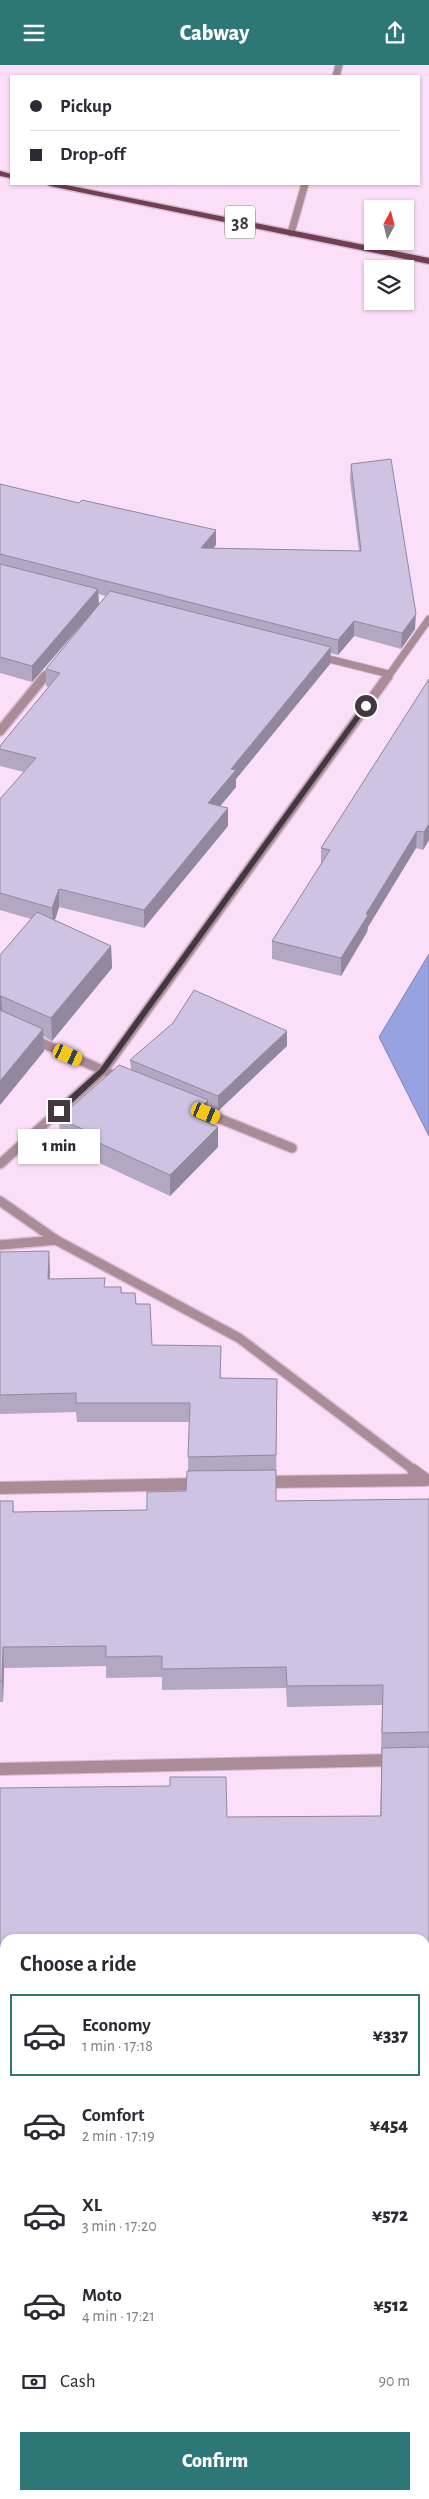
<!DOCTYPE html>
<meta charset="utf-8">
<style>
:root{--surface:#fff;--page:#f2f2f3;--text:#2b2b33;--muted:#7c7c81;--line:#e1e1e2;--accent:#2d7776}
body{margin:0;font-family:"Alegreya Sans",sans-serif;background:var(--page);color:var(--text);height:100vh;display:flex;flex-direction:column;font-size:19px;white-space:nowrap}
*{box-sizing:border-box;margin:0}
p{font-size:16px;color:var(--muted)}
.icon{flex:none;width:28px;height:28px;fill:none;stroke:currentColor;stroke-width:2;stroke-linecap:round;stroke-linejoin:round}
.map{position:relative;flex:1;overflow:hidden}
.details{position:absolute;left:0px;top:1869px;width:430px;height:566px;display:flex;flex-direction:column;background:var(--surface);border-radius:15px 15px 0 0;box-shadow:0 1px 4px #0004}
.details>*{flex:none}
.banner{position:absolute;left:10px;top:10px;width:410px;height:110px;border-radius:0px;box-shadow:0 1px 4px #0004;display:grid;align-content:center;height:110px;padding:0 20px;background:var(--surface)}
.needle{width:32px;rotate:7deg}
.controls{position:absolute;left:364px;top:135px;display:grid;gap:10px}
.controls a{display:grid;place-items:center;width:50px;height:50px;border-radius:0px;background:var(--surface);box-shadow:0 1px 4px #0004;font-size:25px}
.end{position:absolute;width:22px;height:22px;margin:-11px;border:6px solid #433842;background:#fff;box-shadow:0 0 0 2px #fff}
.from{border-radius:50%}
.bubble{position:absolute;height:35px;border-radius:0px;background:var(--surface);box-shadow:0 1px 4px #0004;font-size:16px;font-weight:800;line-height:35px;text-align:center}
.car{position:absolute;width:15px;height:30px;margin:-15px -8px;border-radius:6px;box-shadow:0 0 4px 1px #0007;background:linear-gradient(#f5c518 24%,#345 0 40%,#f5c518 0 76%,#345 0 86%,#f5c518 0)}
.banner b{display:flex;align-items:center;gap:18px;height:48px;font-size:19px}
.banner b+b{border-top:1px solid var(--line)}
.banner i{width:12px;height:12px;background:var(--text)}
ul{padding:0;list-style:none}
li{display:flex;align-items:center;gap:15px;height:82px;margin:0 10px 8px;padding:0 10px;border:2px solid transparent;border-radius:0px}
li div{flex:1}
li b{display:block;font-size:19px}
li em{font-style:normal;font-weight:800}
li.active{border-color:var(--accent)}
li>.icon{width:45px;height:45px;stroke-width:1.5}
h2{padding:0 20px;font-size:22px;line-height:60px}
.pay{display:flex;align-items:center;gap:12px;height:55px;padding:0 20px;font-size:19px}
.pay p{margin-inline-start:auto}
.button{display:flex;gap:10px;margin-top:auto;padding:10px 20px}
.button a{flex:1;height:58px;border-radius:0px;background:var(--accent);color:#fff;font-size:20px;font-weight:800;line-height:58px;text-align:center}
header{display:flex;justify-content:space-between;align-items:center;height:65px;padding:0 20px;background:var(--accent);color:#fff;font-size:22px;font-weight:800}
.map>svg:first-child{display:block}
</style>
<header><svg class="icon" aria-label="menu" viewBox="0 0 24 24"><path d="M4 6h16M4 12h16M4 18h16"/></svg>Cabway<svg class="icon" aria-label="share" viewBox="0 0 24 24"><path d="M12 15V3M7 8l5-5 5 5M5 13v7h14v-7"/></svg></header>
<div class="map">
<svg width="429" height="2434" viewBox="0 0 429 2434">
<rect width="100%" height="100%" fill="#fbdef8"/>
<polygon fill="#97a3e1" stroke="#7e83b1" points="429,889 429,1071 379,972"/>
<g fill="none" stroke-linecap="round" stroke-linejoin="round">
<g stroke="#d6bdd4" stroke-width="9">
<g id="street-far2">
<polyline points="336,11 339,0"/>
<polyline points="291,168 305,119"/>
<polyline points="317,591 389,609"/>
<polyline points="44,613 54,601"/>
<polyline points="387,613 429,554"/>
</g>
</g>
<g stroke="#d6bdd4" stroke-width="12">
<g id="street-far1">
<polyline points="0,666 45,611"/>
<polyline points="33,974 109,1008"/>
<polyline points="196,1044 292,1083"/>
<polyline points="0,1099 103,1006 388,611"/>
<polyline points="0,1136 56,1175 239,1273 415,1406"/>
<polyline points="0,1180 56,1175"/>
</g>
</g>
<g stroke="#d6bdd4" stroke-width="14">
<g id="street">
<polyline points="413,1405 425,1414"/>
<polyline points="263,1417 426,1415"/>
<polyline points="0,1423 199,1419"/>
<polyline points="0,1704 394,1695"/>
<polyline points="425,2014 429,2014"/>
<polyline points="425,2390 429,2390"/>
<polyline points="0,2397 5,2397"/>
</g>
</g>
<g stroke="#d6bdd4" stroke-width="3">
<g id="primary">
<polygon points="0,106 11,109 11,113 0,111"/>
<polygon points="46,119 61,119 429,193 429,199 50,121"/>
</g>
</g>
<use href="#street-far2" stroke="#ab8b95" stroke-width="7"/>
<use href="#street-far1" stroke="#ab8b95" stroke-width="9"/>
<use href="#street" stroke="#ab8b95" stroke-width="12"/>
<use href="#primary" fill="#733e52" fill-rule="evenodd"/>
</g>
<g fill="#b2a8c3" fill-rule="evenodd">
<path d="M351,399L415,564L401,584L354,571L338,590L330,588V599L236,714V722L220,741L228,761L144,863L59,842L55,855L111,881L112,903L52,976L43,971L44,986L0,1040V890L31,854L0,845V734L24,707L0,701V681L49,622L46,621V604L89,551L32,617L0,608V419L216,480L213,483L359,486L350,415ZM98,529L106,531L99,539Z"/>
<polygon points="429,614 429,775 423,785 416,783 368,862 367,867 341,911 272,894 272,876 321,800 321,783"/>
<polygon points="287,981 218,1046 208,1042 208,1056 207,1057 218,1082 170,1131 95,1096 95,1090 60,1073 59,1053 131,1004 130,995"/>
<polygon points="0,1187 50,1205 49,1214 105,1222 121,1222 122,1228 136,1239 152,1280 221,1301 221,1313 277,1314 276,1436 429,1434 429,1924 425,1924 425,1874 5,1874 5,1946 0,1946 0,1723 227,1752 380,1751 382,1688 381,1688 382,1640 287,1642 286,1623 162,1625 162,1612 106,1613 106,1601 4,1603 3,1637 0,1637 0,1436 13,1436 14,1447 147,1445 186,1426 188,1406 189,1357 77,1357 76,1347 0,1349"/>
<polygon points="0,2024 5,2024 5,2317 0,2318"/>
<polygon points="429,2040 429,2313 425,2313 425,2041"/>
</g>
<g fill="#91889f">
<polygon points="216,465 216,480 201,498 201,483"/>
<polygon points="98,524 99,540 32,617 32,601"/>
<polygon points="416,549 415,564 401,584 402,568"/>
<polygon points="354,556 354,571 338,590 338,575"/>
<polygon points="331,582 330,599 236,714 236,722 208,756 208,738 231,704"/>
<polygon points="228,743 228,761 144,863 144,845"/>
<polygon points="429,759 429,775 423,785 424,767"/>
<polygon points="417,766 416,783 368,862 367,867 341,911 341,893 366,849"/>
<polygon points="59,824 59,842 53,861 52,843"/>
<polygon points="111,881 112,903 52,976 51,953"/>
<polygon points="0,931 1,931 3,953 0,954"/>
<polygon points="43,964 44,986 0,1040 0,1016"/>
<polygon points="287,966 287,981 218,1046 218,1031"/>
<polygon points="208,1035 208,1056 202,1062 195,1052 199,1044"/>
<polygon points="218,1062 218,1082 170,1131 170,1110"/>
<polygon points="49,1186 50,1205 49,1234 48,1214"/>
<polygon points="3,1582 4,1603 3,1637 2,1616"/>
</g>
<g fill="#cfc3e3" stroke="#91889f">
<polygon points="391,394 416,549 402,568 354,556 338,575 0,489 0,419 79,438 82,435 216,465 201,483 361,486 351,399"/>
<polygon points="0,499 98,524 32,601 0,592"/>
<polygon points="110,526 331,582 231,704 236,705 208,738 228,743 144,845 59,824 52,843 0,828 0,734 36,693 0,684 0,681 60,608 46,604"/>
<polygon points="429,614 429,759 424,767 417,766 366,849 368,850 341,893 272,876 330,785 321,783"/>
<polygon points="37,847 111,881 51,953 1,931 0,931 0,890"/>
<polygon points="194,925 287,966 218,1031 130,995 173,958"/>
<polygon points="0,945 43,964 0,1016"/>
<polygon points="119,1000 208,1035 199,1044 201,1045 195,1052 218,1062 170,1110 95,1076 99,1072 59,1053"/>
<polygon points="49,1186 48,1214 105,1213 104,1222 121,1222 121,1228 135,1228 136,1239 150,1239 152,1280 221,1281 220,1313 277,1314 276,1390 188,1392 190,1338 76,1338 76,1328 0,1330 0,1187"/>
<polygon points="276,1405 276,1436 429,1434 429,1667 382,1668 383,1620 287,1621 286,1602 162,1604 162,1591 106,1592 106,1581 3,1582 2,1616 0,1616 0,1436 13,1436 13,1447 147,1445 147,1427 186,1426 187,1406"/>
<polygon points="429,1682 429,1903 425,1903 425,1874 5,1874 5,1926 0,1926 0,1723 170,1721 170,1712 226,1712 227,1752 381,1751 382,1683"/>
<rect x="0" y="2024" width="5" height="274"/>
<polygon points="429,2040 429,2294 425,2294 425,2041"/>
</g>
<polygon fill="#433842" points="363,640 369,641 105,1007 61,1048 56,1048 56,1044 100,1004"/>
<g text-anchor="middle" stroke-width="5" stroke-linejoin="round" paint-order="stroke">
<rect fill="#fff" stroke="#7b747b" stroke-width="1" x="225" y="140.5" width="30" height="33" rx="4"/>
<g font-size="19" font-weight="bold" fill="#433842">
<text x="240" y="164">38</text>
</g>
</g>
</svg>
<div class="controls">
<a><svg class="needle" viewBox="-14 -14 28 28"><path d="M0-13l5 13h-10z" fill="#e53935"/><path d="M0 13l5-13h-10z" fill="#7c7c81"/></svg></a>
<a><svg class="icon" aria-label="layers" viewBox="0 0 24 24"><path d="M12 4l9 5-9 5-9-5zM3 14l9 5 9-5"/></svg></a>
</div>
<i class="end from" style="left:366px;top:641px"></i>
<i class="end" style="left:59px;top:1046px"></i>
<div class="bubble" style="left:18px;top:1064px;width:82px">1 min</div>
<i class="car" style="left:68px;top:990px;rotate:114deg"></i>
<i class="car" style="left:206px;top:1048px;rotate:112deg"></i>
<div class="banner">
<b><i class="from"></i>Pickup</b>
<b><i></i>Drop-off</b>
</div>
<section class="details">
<h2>Choose a ride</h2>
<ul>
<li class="active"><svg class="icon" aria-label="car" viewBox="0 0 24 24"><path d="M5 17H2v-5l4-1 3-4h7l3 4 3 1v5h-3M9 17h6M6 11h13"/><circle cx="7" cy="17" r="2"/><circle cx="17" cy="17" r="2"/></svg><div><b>Economy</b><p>1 min · 17:18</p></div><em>¥337</em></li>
<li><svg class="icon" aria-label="car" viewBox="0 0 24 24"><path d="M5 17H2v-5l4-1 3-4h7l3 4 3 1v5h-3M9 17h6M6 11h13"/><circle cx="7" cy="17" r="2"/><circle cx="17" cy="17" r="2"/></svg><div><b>Comfort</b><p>2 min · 17:19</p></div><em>¥454</em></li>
<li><svg class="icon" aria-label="car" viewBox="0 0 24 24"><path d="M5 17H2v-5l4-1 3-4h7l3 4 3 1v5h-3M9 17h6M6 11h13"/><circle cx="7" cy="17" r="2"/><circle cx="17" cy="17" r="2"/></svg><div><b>XL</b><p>3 min · 17:20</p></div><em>¥572</em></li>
<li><svg class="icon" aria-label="car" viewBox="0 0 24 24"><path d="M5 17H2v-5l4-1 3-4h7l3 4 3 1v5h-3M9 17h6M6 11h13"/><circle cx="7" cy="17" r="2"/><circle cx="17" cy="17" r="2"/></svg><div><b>Moto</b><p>4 min · 17:21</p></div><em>¥512</em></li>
</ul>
<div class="pay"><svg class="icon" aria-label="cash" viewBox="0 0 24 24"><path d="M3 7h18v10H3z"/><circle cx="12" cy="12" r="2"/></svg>Cash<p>90 m</p></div>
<div class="button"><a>Confirm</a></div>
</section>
</div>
